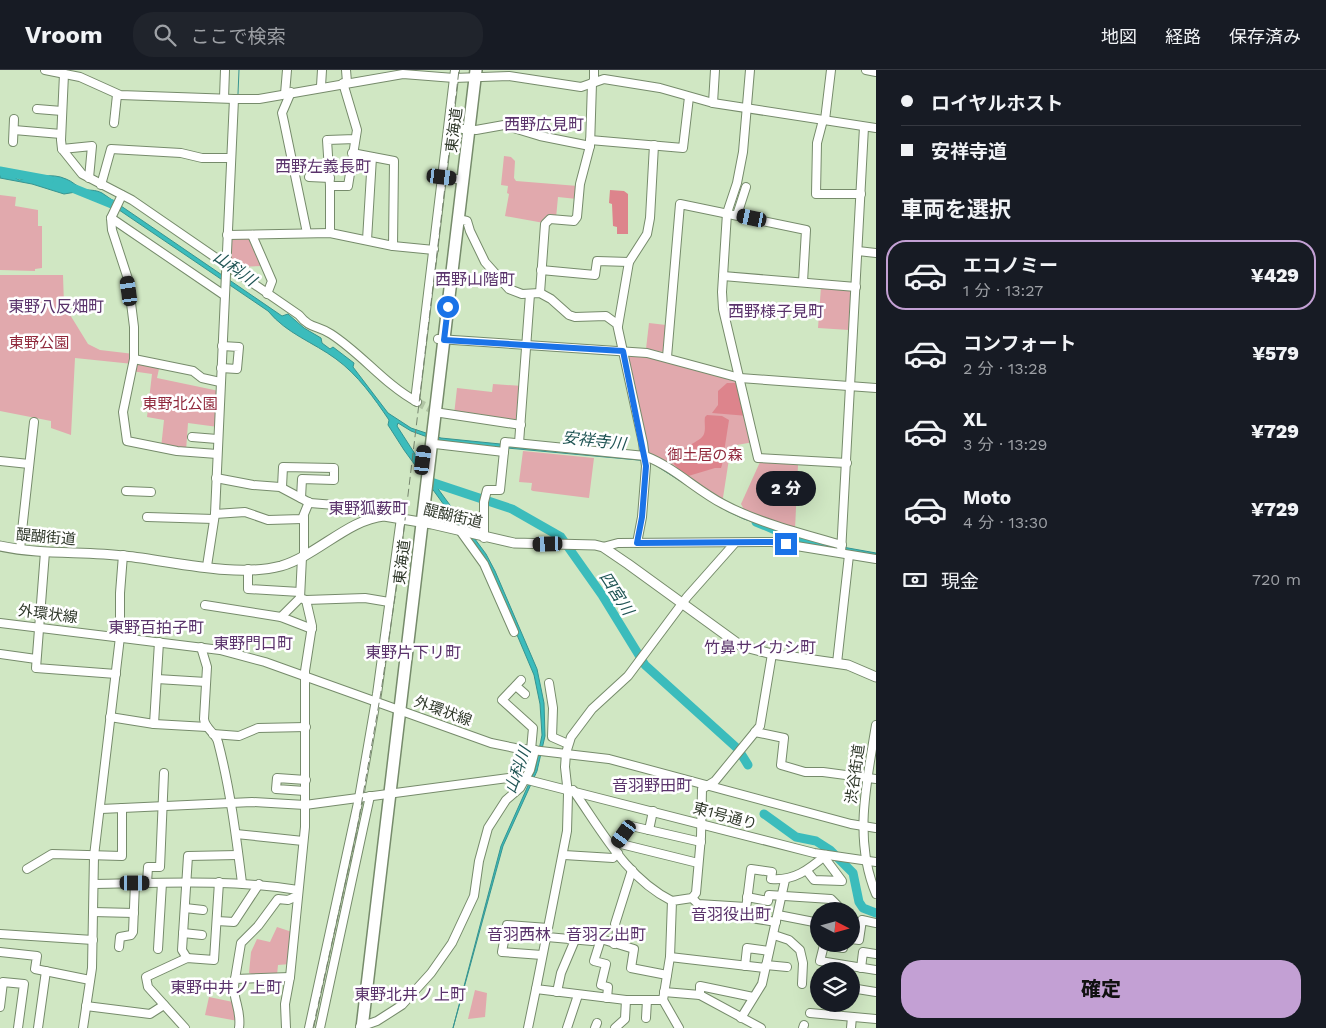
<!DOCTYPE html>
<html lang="ja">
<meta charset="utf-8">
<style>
:root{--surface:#171b24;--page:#20242c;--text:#f1f3f6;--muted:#9ea1a6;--line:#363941;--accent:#c3a0d4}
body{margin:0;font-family:"Work Sans","Noto Sans JP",sans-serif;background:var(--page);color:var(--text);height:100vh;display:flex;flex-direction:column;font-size:19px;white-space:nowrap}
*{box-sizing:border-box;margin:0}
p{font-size:16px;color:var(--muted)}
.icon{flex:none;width:28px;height:28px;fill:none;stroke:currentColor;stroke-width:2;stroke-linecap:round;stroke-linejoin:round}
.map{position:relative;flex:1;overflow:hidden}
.side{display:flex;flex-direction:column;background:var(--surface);width:450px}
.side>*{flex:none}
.hud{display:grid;align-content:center;height:110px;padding:0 25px;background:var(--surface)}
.needle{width:32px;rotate:96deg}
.buttons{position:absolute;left:810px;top:832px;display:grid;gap:10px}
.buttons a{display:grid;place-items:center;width:50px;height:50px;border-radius:50%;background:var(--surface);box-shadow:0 5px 20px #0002;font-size:25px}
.end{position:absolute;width:22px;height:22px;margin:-11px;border:6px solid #1a73e8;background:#fff;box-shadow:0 0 0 2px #fff}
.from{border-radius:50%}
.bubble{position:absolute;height:35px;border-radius:18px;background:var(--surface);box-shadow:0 5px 20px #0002;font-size:16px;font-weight:800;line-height:35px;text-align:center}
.car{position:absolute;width:15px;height:30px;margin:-15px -8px;border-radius:6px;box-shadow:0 0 4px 1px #0007;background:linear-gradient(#222 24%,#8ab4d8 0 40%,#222 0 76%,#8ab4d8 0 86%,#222 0)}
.hud b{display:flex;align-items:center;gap:18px;height:48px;font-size:19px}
.hud b+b{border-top:1px solid var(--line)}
.hud i{width:12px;height:12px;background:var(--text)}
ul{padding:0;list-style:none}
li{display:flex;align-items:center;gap:15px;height:70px;margin:0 10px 8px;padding:0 15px;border:2px solid transparent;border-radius:20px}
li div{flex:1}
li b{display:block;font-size:19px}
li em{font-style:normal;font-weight:800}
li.active{border-color:var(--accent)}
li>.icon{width:45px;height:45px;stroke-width:1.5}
h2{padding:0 25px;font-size:22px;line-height:60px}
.pay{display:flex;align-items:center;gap:12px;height:55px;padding:0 25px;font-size:19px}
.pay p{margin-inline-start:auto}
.button{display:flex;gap:10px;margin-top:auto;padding:10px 25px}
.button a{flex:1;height:58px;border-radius:20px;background:var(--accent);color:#111;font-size:20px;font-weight:800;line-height:58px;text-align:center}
header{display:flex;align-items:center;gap:30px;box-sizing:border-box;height:70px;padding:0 25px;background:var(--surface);border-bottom:1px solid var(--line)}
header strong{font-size:24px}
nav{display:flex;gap:28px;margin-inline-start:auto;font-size:18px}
.search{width:350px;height:45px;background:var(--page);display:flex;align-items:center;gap:12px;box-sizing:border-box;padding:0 18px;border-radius:20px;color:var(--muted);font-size:19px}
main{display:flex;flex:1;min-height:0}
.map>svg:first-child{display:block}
</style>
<header>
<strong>Vroom</strong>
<div class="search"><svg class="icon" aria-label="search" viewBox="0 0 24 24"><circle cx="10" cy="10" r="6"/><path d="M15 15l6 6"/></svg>ここで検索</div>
<nav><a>地図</a><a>経路</a><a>保存済み</a></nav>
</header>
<main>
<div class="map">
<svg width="876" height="958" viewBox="0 0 876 958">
<rect width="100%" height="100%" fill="#d0e7c3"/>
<g fill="#e1a9ad">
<polygon points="504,86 511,87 515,91 514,108 516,111 578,116 577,129 558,127 556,148 544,153 505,146 509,124 507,123 508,116 501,115"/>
<polygon points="0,125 16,127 15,136 38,140 38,156 42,156 42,198 35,199 35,201 0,200"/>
<polygon points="232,168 252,168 263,196 238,197 230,195 230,171"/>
<polygon points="0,205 63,205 64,235 88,274 100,280 134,284 135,290 160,294 157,308 219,321 218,357 188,353 186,381 161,378 164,350 147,347 152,304 131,301 133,294 75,288 71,365 51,358 51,351 0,341"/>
<polygon points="821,217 852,219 849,260 818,258"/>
<polygon points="649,253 666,255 664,282 646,279"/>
<polygon points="623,281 740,308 754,372 731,376 722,434 645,386"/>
<polygon points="493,314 523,316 519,353 454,345 457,318 492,322"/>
<polygon points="523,381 594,388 589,428 533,421 531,420 532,413 519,412"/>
<polygon points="760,392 798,395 795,459 745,441 741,434"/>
<polygon points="277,857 292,862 290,894 278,895 277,905 257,906 249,903 251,882 257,869 270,872"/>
<polygon points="475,920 487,923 485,947 468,949"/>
<polygon points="209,927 233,932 238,951 205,945"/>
</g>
<g fill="#dd848c">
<polygon points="610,120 624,121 628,124 628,164 617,164 617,157 613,156 612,134 609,133"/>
<polygon points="727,313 736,313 743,320 748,346 712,343 718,335 718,321"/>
<path d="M707,345L722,346L729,350L722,395L721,398H715L685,407L674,394C679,375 701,373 704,364C706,359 704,352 705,347Z"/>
</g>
<path fill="#3bbcbc" stroke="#379490" d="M0,104L11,105L19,110C34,108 51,102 66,109C72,111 76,116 83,119C90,121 94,119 102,123L282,246L288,244L304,258L321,268L322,273L330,279L333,277L354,293L353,297L388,343L411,358L441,368L649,389L723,436L826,474L876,483V485L832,478L744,449L727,441L649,391L441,372L411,361L398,353L397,356L433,412L486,484L495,501L537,599L544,633L545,666L537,701L503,776L453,958L501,776L535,700L542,665L540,634L534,605L487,494L404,380L388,355L389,350C374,328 358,305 336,289C313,272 287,264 268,241L97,125L76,122L64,124L32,114L0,108Z"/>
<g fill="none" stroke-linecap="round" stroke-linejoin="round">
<polyline stroke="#379490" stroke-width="1" points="238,24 239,0"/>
<g stroke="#3bbcbc" stroke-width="9">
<polyline points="0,101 49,110"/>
<polyline points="75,119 112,134"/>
<polyline points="431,412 512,439 561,467 602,525 645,595 738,679 748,695"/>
<polyline points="756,452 780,462 839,478"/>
<polyline points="764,744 796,767 816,771 830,780 853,803 859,832 863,838 876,843"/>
</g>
<polyline stroke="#b0c4a4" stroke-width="8" stroke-dasharray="8 4" stroke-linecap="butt" points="417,332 439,343"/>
<g stroke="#768b6b" stroke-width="10">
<g id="minor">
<polyline points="45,0 80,7 120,25 234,29 259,29 403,4 454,8 509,6 581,17 604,9 660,18 713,33 876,58"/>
<polyline points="346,0 347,12"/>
<polyline points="750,0 743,82 737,113 727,143 722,222 723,239 758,388 847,393"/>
<polyline points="866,0 876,2"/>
<path d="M64,4L61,70L62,79L82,104L132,130L299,245C310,259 317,255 331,264C362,284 384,314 417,332"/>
<polyline points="594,12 594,0"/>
<polyline points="343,13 357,60 348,116 330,116 327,70 355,69"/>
<polyline points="321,16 322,0"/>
<polyline points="291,22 282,43 284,52 307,163"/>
<polyline points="285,24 287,0"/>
<polyline points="224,28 225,0"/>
<polyline points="713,33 715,0"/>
<polyline points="37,39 62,41"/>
<polyline points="823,50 817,73 816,124 861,124"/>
<polyline points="825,50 831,0"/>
<polyline points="114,53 117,25"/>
<polyline points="463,59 476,60 504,55 540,66 590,76"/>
<polyline points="14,60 61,64"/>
<polyline points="590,70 683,78 689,27"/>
<polyline points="13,72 14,49"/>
<polyline points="62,79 92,76 89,108"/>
<polyline points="352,83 394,91 393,176"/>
<polyline points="309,107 330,108"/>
<polyline points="442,107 463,110"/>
<polyline points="101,115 111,79 181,83 202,88 231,88"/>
<polyline points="122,125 111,148 112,160 128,209 134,257 134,289 123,342 127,371 177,381 217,384"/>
<polyline points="737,145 746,117"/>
<polyline points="111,148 224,225"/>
<polyline points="458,149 467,151 470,161 485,192 509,219 522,224 540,223 551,229 569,245 575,247 606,246 617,254 643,373 646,396 642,447 637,473"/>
<polyline points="330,163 330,116"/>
<polyline points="227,165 330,163 393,176 434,180"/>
<polyline points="252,165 272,211 267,224"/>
<polyline points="367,170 372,87"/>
<polyline points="858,181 876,183"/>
<polyline points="541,200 595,205 597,191 629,192"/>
<polyline points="723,206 856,217"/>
<polyline points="540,223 545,154 550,149 574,151 577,147 580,114 590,76 592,13"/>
<polyline points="618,256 629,192 647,164 650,148 654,75"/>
<polyline points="438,269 647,283 740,308 876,318"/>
<polyline points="667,287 680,134 806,160 803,212"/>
<polyline points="134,289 193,301 202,308 220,312"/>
<polyline points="221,298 237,299 239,277 222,276"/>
<polyline points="415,331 455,0"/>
<polyline points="441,343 521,355"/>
<polyline points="192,367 217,369"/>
<polyline points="519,373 530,224"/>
<polyline points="435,374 504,382"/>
<polyline points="0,391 29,394"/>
<polyline points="216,408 253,415 280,417 310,433 347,436 376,447"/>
<polyline points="282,417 283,397 334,398 334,410 302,409 301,428"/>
<polyline points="126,421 151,422"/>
<polyline points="215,444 245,442 268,450 302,449 309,432"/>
<polyline points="147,447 214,449"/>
<polyline points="461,462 484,494 514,562"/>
<path d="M484,468V432L487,420H500L505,372L645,386C674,397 696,420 723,434C756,452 806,465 842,475"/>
<polyline points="734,474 687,527 628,606 592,639 571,667 566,683 565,697 568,724 567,761 536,919 626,930 663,930 670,887 672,831 692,828 696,823 701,767 702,719 715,711 760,656 772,584"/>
<polyline points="603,477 618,473 772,472 876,489"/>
<polyline points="20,479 34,352"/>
<polyline points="45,482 36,598 116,604"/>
<polyline points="841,483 864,57"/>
<polyline points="304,486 304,447"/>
<polyline points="207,496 215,444 234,29"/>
<polyline points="248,499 248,519 300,522"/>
<polyline points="300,528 306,530 365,528 389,532"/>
<polyline points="205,535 281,547 312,559"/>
<polyline points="281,547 300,528 302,487"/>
<polyline points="0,553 220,580 265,592 491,673 515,678 609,689 851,754 876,758"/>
<path d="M201,577L207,597L204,649C205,659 216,663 218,672C230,718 236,765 242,813"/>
<polyline points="0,584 36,589"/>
<polyline points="837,593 849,485"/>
<polyline points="157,609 206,612"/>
<polyline points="521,610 502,630 533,658 531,680"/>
<polyline points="549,613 553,638 552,667 568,674"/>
<polyline points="516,616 525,624"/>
<polyline points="110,647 154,654 207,657"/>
<polyline points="154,654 159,572"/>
<path d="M876,655C867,711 853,769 876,824"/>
<polyline points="755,662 784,668 781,695 805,702 823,702 876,709"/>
<polyline points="213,664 239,666 258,658 306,657"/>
<path d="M573,720C602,761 626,808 672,831"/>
<polyline points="305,721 276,719 277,708 306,710"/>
<polyline points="101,739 252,732 305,735 516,707 814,783 876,792"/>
<polyline points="649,760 653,741"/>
<polyline points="236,764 303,771"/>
<polyline points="617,773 627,755 701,772"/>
<polyline points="616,776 617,773 698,793"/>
<polyline points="564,785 613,788 618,783"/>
<polyline points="27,799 52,784 122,786 122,738"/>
<polyline points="807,801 814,810 842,811 824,787"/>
<polyline points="147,813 148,797 160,797 164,703"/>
<path d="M94,814C162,813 230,809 298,820"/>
<polyline points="747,827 768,831 769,825 831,829 838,836 837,841"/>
<polyline points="692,828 698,834 746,837"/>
<polyline points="185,838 203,840"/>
<polyline points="93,842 134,843"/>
<polyline points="778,845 819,853"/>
<polyline points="217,851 234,852 259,814"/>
<path d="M776,852L745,847L751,799L772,802L771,809C794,811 808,800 826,785"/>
<polyline points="183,863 202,865"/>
<polyline points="0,864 93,870"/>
<polyline points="774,865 789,870 800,880 803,893 802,914"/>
<polyline points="547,867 592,871 601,869 634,879 631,898 667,905"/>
<polyline points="601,869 594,891 606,894 601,915 608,917 607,928"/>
<polyline points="851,869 859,870 862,850 876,853"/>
<polyline points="614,874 617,862 615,854 632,800"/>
<polyline points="844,874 843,878 824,875 820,891 876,900"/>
<polyline points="119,877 120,867 131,865 133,862 135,813"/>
<polyline points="158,879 162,813"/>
<polyline points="0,882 37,886 35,899 90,910"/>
<polyline points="542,885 502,882 507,855 548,858"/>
<polyline points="670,887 765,898"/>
<polyline points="187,888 182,880 188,786 238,785"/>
<polyline points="766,895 787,897"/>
<polyline points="745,896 747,878 769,881"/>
<polyline points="861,898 863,882 876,884"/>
<polyline points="235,909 241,873 258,856 278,829 288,830 297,826"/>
<polyline points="851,918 876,922"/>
<polyline points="557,922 561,903 575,870"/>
<polyline points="664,922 700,925 761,958"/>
<polyline points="700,925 700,916 753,927"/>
<polyline points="663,930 679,958"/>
<polyline points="86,936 150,944 164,935"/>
<polyline points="0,937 3,912 24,914 18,958"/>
<polyline points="810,943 876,949"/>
<polyline points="646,948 647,930"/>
<polyline points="741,948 762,914 785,810"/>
<polyline points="360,957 377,951 402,935 431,903 452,873 474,826 479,791 488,758 506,730 520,718 530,700 535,680"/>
<polyline points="38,958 46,901"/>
<polyline points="83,958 92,898 94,786 120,567 120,523 123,485"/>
<polyline points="185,958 148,917 146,907 187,888 214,890 219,812"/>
<path d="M239,958C242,938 231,929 235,909L290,907"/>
<polyline points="286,958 285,934 290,907 305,757 305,601 312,556 306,530"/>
<polyline points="309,958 359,728 377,624 401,448"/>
<polyline points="320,958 370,726"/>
<polyline points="528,958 536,919"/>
<polyline points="567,958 578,925"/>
<polyline points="595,958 597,953"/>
<polyline points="615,958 625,949 626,930"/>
<polyline points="803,958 804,955"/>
<polyline points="851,958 852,947"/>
</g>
</g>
<g stroke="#768b6b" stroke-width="11">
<path id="major" d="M0,476C41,485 84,481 125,486C172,491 235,508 281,496C316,486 349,449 384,446L432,454L514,473L595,475L603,477L628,494L741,576L772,584L848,595L876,607"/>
</g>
<g stroke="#768b6b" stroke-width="14">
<polyline id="highway" points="362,958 476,0"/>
</g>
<use href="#minor" stroke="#fff" stroke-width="8"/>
<use href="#major" stroke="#fff" stroke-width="9"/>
<use href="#highway" stroke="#fff" stroke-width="11"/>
<polyline stroke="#76856e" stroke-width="1" stroke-dasharray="8 4" stroke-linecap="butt" points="313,958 356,765 381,622 399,500 459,0"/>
</g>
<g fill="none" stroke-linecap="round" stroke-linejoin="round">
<polyline stroke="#1a73e8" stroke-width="6" points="448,237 444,270 623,281 646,396 642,447 637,473 772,472 786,474"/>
</g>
<g text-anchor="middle" stroke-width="5" stroke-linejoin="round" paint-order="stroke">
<g font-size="15" fill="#2f382a" stroke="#fff">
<text transform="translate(454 60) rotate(-83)" y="5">東海道</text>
<text transform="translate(453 446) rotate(13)" y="5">醍醐街道</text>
<text transform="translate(46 467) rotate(5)" y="5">醍醐街道</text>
<text transform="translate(402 492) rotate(-83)" y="5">東海道</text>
<text transform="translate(48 544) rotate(7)" y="5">外環状線</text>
<text transform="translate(443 641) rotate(20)" y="5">外環状線</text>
<text transform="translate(855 704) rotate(-82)" y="5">渋谷街道</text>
<text transform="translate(725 746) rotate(15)" y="5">東1号通り</text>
</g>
<g font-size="15" fill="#90283b" stroke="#fff">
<text x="39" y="278">東野公園</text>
<text x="180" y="339">東野北公園</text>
<text x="705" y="390">御土居の森</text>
</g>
<g font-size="16" fill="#5a336b" stroke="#fff">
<text x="544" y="60">西野広見町</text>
<text x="323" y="102">西野左義長町</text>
<text x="475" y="215">西野山階町</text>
<text x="56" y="242">東野八反畑町</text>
<text x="776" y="247">西野様子見町</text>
<text x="368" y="444">東野狐薮町</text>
<text x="156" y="563">東野百拍子町</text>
<text x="253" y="579">東野門口町</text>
<text x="760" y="583">竹鼻サイカシ町</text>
<text x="413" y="588">東野片下リ町</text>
<text x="652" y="721">音羽野田町</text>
<text x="731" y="850">音羽役出町</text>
<text x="519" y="870">音羽西林</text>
<text x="606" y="870">音羽乙出町</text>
<text x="226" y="923">東野中井ノ上町</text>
<text x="410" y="930">東野北井ノ上町</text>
</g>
<g font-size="16" font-style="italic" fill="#1f5454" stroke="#fff">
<text transform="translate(235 198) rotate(35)" y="6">山科川</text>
<text transform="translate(594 370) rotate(6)" y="6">安祥寺川</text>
<text transform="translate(617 523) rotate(57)" y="6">四宮川</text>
<text transform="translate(517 700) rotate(-70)" y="6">山科川</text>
</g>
</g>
</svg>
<div class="buttons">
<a><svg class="needle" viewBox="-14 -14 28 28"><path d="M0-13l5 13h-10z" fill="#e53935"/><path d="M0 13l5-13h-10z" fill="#9ea1a6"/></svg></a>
<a><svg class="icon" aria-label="layers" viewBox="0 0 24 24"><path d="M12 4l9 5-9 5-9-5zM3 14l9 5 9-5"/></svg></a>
</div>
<i class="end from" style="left:448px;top:237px"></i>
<i class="end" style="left:786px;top:474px"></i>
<div class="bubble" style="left:756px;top:401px;width:60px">2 分</div>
<i class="car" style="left:442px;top:107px;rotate:97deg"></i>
<i class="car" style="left:752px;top:148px;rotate:282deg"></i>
<i class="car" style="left:129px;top:221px;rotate:352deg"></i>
<i class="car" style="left:423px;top:390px;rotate:7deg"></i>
<i class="car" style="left:548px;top:474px;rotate:268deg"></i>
<i class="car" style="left:624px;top:764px;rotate:216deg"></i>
<i class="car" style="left:135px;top:813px;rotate:90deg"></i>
</div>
<section class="side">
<div class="hud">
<b><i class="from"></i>ロイヤルホスト</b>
<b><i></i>安祥寺道</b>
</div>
<h2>車両を選択</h2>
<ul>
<li class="active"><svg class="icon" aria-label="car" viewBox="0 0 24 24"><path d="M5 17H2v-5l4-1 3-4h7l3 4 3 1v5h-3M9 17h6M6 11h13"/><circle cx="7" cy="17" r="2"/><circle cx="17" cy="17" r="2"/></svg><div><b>エコノミー</b><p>1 分 · 13:27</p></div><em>¥429</em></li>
<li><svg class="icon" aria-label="car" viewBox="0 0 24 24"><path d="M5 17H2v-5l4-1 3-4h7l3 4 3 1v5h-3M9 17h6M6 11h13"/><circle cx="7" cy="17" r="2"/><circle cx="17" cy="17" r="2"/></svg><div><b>コンフォート</b><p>2 分 · 13:28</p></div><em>¥579</em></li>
<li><svg class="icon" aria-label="car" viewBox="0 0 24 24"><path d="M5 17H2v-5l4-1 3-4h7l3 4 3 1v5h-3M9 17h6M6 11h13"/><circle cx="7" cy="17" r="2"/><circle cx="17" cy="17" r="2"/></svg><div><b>XL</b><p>3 分 · 13:29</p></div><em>¥729</em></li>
<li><svg class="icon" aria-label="car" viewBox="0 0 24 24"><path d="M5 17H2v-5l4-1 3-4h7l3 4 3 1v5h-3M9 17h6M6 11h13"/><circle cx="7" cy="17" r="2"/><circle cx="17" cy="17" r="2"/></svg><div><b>Moto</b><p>4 分 · 13:30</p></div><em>¥729</em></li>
</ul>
<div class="pay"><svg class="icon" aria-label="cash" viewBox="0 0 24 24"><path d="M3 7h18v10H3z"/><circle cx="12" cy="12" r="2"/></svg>現金<p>720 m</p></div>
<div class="button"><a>確定</a></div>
</section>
</main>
